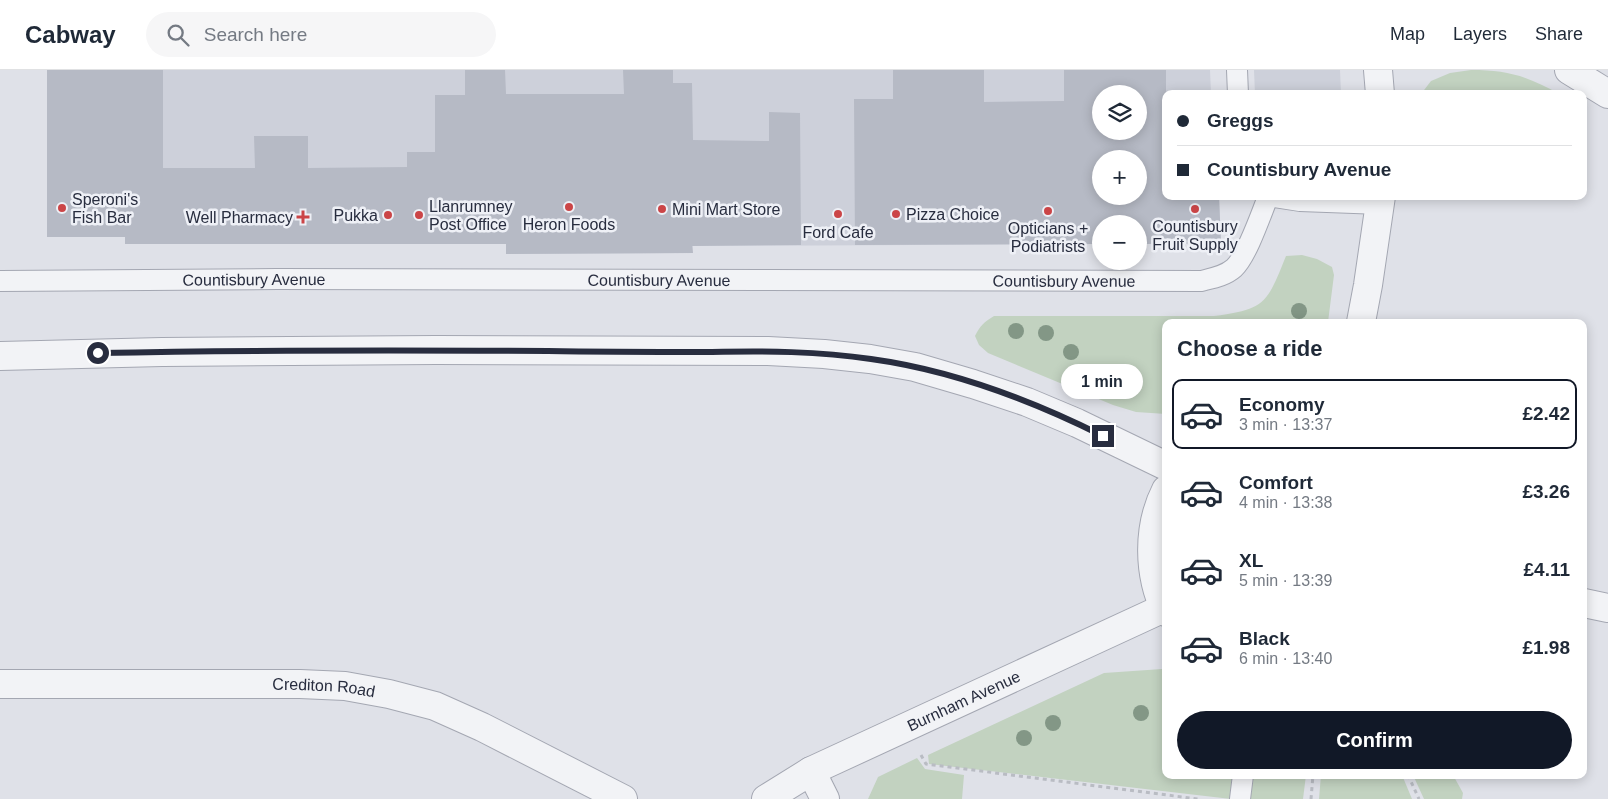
<!DOCTYPE html>
<meta charset="utf-8">
<style>
:root{--surface:#fff;--page:#f6f6f7;--text:#1f2937;--muted:#747a83;--line:#e0e1e3;--accent:#111827}
body{margin:0;font-family:Helvetica,sans-serif;background:var(--page);color:var(--text);height:100vh;display:flex;flex-direction:column;font-size:19px;white-space:nowrap}
*{box-sizing:border-box;margin:0}
p{font-size:16px;color:var(--muted)}
.icon{flex:none;width:28px;height:28px;fill:none;stroke:currentColor;stroke-width:2;stroke-linecap:round;stroke-linejoin:round}
.map{position:relative;flex:1;overflow:hidden}
.panel{position:absolute;left:1162px;top:249px;width:425px;height:460px;display:flex;flex-direction:column;background:var(--surface);border-radius:10px;box-shadow:0 2px 12px #0003}
.panel>*{flex:none}
.hud{position:absolute;left:1162px;top:20px;width:425px;height:110px;border-radius:10px;box-shadow:0 2px 12px #0003;display:grid;align-content:center;height:110px;padding:0 15px;background:var(--surface)}
.tools{position:absolute;left:1092px;top:15px;display:grid;gap:10px}
.tools a{display:grid;place-items:center;width:55px;height:55px;border-radius:50%;background:var(--surface);box-shadow:0 2px 12px #0003;font-size:25px}
.end{position:absolute;width:22px;height:22px;margin:-11px;border:6px solid #282d3f;background:#fff;box-shadow:0 0 0 2px #fff}
.from{border-radius:50%}
.bubble{position:absolute;height:35px;border-radius:18px;background:var(--surface);box-shadow:0 2px 12px #0003;font-size:16px;font-weight:800;line-height:35px;text-align:center}
.hud b{display:flex;align-items:center;gap:18px;height:48px;font-size:19px}
.hud b+b{border-top:1px solid var(--line)}
.hud i{width:12px;height:12px;background:var(--text)}
ul{padding:0;list-style:none}
li{display:flex;align-items:center;gap:15px;height:70px;margin:0 10px 8px;padding:0 5px;border:2px solid transparent;border-radius:10px}
li div{flex:1}
li b{display:block;font-size:19px}
li em{font-style:normal;font-weight:800}
li.current{border-color:var(--accent)}
li>.icon{width:45px;height:45px;stroke-width:1.5}
h2{padding:0 15px;font-size:22px;line-height:60px}
.action{display:flex;gap:10px;margin-top:auto;padding:10px 15px}
.action a{flex:1;height:58px;border-radius:30px;background:var(--accent);color:#fff;font-size:20px;font-weight:800;line-height:58px;text-align:center}
header{display:flex;align-items:center;gap:30px;box-sizing:border-box;height:70px;padding:0 25px;background:var(--surface);border-bottom:1px solid var(--line)}
header strong{font-size:24px}
nav{display:flex;gap:28px;margin-inline-start:auto;font-size:18px}
.search{width:350px;height:45px;background:var(--page);display:flex;align-items:center;gap:12px;box-sizing:border-box;padding:0 18px;border-radius:28px;color:var(--muted);font-size:19px}
.map>svg:first-child{display:block}
</style>
<header>
<strong>Cabway</strong>
<div class="search"><svg class="icon" aria-label="search" viewBox="0 0 24 24"><circle cx="10" cy="10" r="6"/><path d="M15 15l6 6"/></svg>Search here</div>
<nav><a>Map</a><a>Layers</a><a>Share</a></nav>
</header>
<div class="map">
<svg width="1608" height="729" viewBox="0 0 1608 729">
<rect width="100%" height="100%" fill="#dfe1e8"/>
<g fill="#cdd0da" fill-rule="evenodd">
<path d="M47,0H1210L1211,24H1166V126H1219L1221,173L1139,174V154H1101V174L693,176V183L506,184V174H125V167H47ZM1101,24H1139V61H1101ZM1101,89H1139V126H1101Z"/>
<polygon points="1254,0 1340,0 1341,24 1255,24"/>
</g>
<g fill="#c2d2c0">
<path d="M1471,0C1507,0 1528,6 1559,24H1421L1431,11L1450,3Z"/>
<path d="M1302,185L1317,189L1332,197L1334,205L1328,252H1166V344L1136,342L1113,335L988,283L979,275L975,266C980,256 984,252 994,246H1214C1266,239 1267,233 1286,186Z"/>
<polygon points="1162,599 1166,602 1166,705 1234,705 1231,729 929,694 928,685 1104,603"/>
<polygon points="917,688 925,699 964,705 962,729 868,729 878,707"/>
<polygon points="1251,705 1306,705 1303,729 1248,729"/>
<polygon points="1321,705 1402,705 1412,729 1319,729"/>
<polygon points="1413,705 1453,705 1463,723 1462,729 1424,729"/>
</g>
<g fill="#b6bac5" fill-rule="evenodd">
<polygon points="47,0 163,0 163,98 255,98 254,66 308,66 308,98 407,97 407,82 435,82 435,25 465,25 465,0 505,0 506,24 624,24 623,0 673,0 673,13 692,13 693,70 769,71 769,42 800,43 801,175 692,176 693,183 506,184 506,174 125,174 125,167 47,167"/>
<path d="M893,0H984V32L1064,31V0H1166V126H1219L1221,173L1139,174V154H1101V174L855,175L854,29H893ZM1101,24H1139V61H1101ZM1101,89H1139V126H1101Z"/>
</g>
<g fill="none" stroke-linecap="round" stroke-linejoin="round">
<g stroke="#a4a7b2" stroke-width="22">
<g id="service">
<polyline points="1237,0 1238,24"/>
<polyline points="1268,126 1300,131 1381,134"/>
<path id="s1" d="M0,211L277,209L1201,211C1213,208 1225,206 1234,198C1247,186 1261,144 1268,127"/>
<polyline points="1240,729 1243,705"/>
</g>
</g>
<g stroke="#a4a7b2" stroke-width="30">
<g id="minor">
<polyline points="1569,0 1608,24"/>
<path id="s2" d="M0,614H300L345,616L389,624L435,636L482,657L623,729"/>
<polyline points="811,701 825,729"/>
</g>
</g>
<g stroke="#a4a7b2" stroke-width="30">
<g id="tertiary">
<polyline points="1378,0 1380,24"/>
<polyline points="1361,252 1368,215 1381,126"/>
<polyline points="0,286 162,282 436,280 768,281 824,284 870,289 915,297 973,314 1027,332 1077,353 1166,396"/>
<path d="M1166,420C1147,457 1148,505 1166,542"/>
<polyline points="1584,533 1608,538"/>
<path id="s3" d="M766,729L811,701L1164,538"/>
</g>
</g>
<g stroke="#b9bcc3" stroke-width="3" stroke-dasharray="4 4" stroke-linecap="butt">
<polyline points="921,685 926,694 1198,729"/>
<polyline points="1408,705 1419,729"/>
<polyline points="1311,729 1313,705"/>
</g>
<use href="#service" stroke="#f2f3f6" stroke-width="20"/>
<use href="#minor" stroke="#f2f3f6" stroke-width="28"/>
<use href="#tertiary" stroke="#f2f3f6" stroke-width="28"/>
</g>
<g fill="#839786">
<circle cx="1299" cy="241" r="8"/>
<circle cx="1016" cy="261" r="8"/>
<circle cx="1046" cy="263" r="8"/>
<circle cx="1071" cy="282" r="8"/>
<circle cx="1141" cy="643" r="8"/>
<circle cx="1053" cy="653" r="8"/>
<circle cx="1024" cy="668" r="8"/>
</g>
<g fill="none" stroke-linecap="round" stroke-linejoin="round">
<path stroke="#282d3f" stroke-width="6" d="M98,283C248,280 398,280 548,281C603,282 657,282 712,282C765,281 818,281 871,289C951,300 1031,330 1103,366"/>
</g>
<g fill="#cb4547" stroke="#eef0f6" stroke-width="2">
<circle cx="569" cy="137" r="5"/>
<circle cx="62" cy="138" r="5"/>
<circle cx="662" cy="139" r="5"/>
<circle cx="1195" cy="139" r="5"/>
<circle cx="1048" cy="141" r="5"/>
<circle cx="838" cy="144" r="5"/>
<circle cx="896" cy="144" r="5"/>
<circle cx="388" cy="145" r="5"/>
<circle cx="419" cy="145" r="5"/>
<path d="M300.5 139.5h5v5h5v5h-5v5h-5v-5h-5v-5h5z"/>
</g>
<g text-anchor="middle" stroke-width="5" stroke-linejoin="round" paint-order="stroke">
<g font-size="16" fill="#282d3f" stroke="#eef0f6" text-anchor="start">
<text x="72" y="135">Speroni's<tspan x="72" dy="18">Fish Bar</tspan></text>
<text x="429" y="142">Llanrumney<tspan x="429" dy="18">Post Office</tspan></text>
<text x="672" y="145">Mini Mart Store</text>
<text x="906" y="150">Pizza Choice</text>
<text x="378" y="151" text-anchor="end">Pukka</text>
<text x="293" y="153" text-anchor="end">Well Pharmacy</text>
<text x="569" y="160" text-anchor="middle">Heron Foods</text>
<text x="1195" y="162" text-anchor="middle">Countisbury<tspan x="1195" dy="18">Fruit Supply</tspan></text>
<text x="1048" y="164" text-anchor="middle">Opticians +<tspan x="1048" dy="18">Podiatrists</tspan></text>
<text x="838" y="168" text-anchor="middle">Ford Cafe</text>
</g>
<g font-size="16" fill="#282d3f" stroke="#eef0f6">
<text dy="6" stroke="none"><textPath href="#s1" startOffset="254">Countisbury Avenue</textPath></text>
<text dy="6" stroke="none"><textPath href="#s1" startOffset="659">Countisbury Avenue</textPath></text>
<text dy="6" stroke="none"><textPath href="#s1" startOffset="1064">Countisbury Avenue</textPath></text>
<text dy="6" stroke="none"><textPath href="#s2" startOffset="324">Crediton Road</textPath></text>
<text dy="6" stroke="none"><textPath href="#s3" startOffset="221">Burnham Avenue</textPath></text>
</g>
</g>
</svg>
<div class="tools">
<a><svg class="icon" aria-label="layers" viewBox="0 0 24 24"><path d="M12 4l9 5-9 5-9-5zM3 14l9 5 9-5"/></svg></a>
<a>+</a>
<a>−</a>
</div>
<i class="end from" style="left:98px;top:283px"></i>
<i class="end" style="left:1103px;top:366px"></i>
<div class="bubble" style="left:1061px;top:294px;width:82px">1 min</div>
<div class="hud">
<b><i class="from"></i>Greggs</b>
<b><i></i>Countisbury Avenue</b>
</div>
<section class="panel">
<h2>Choose a ride</h2>
<ul>
<li class="current"><svg class="icon" aria-label="car" viewBox="0 0 24 24"><path d="M5 17H2v-5l4-1 3-4h7l3 4 3 1v5h-3M9 17h6M6 11h13"/><circle cx="7" cy="17" r="2"/><circle cx="17" cy="17" r="2"/></svg><div><b>Economy</b><p>3 min · 13:37</p></div><em>£2.42</em></li>
<li><svg class="icon" aria-label="car" viewBox="0 0 24 24"><path d="M5 17H2v-5l4-1 3-4h7l3 4 3 1v5h-3M9 17h6M6 11h13"/><circle cx="7" cy="17" r="2"/><circle cx="17" cy="17" r="2"/></svg><div><b>Comfort</b><p>4 min · 13:38</p></div><em>£3.26</em></li>
<li><svg class="icon" aria-label="car" viewBox="0 0 24 24"><path d="M5 17H2v-5l4-1 3-4h7l3 4 3 1v5h-3M9 17h6M6 11h13"/><circle cx="7" cy="17" r="2"/><circle cx="17" cy="17" r="2"/></svg><div><b>XL</b><p>5 min · 13:39</p></div><em>£4.11</em></li>
<li><svg class="icon" aria-label="car" viewBox="0 0 24 24"><path d="M5 17H2v-5l4-1 3-4h7l3 4 3 1v5h-3M9 17h6M6 11h13"/><circle cx="7" cy="17" r="2"/><circle cx="17" cy="17" r="2"/></svg><div><b>Black</b><p>6 min · 13:40</p></div><em>£1.98</em></li>
</ul>
<div class="action"><a>Confirm</a></div>
</section>
</div>
